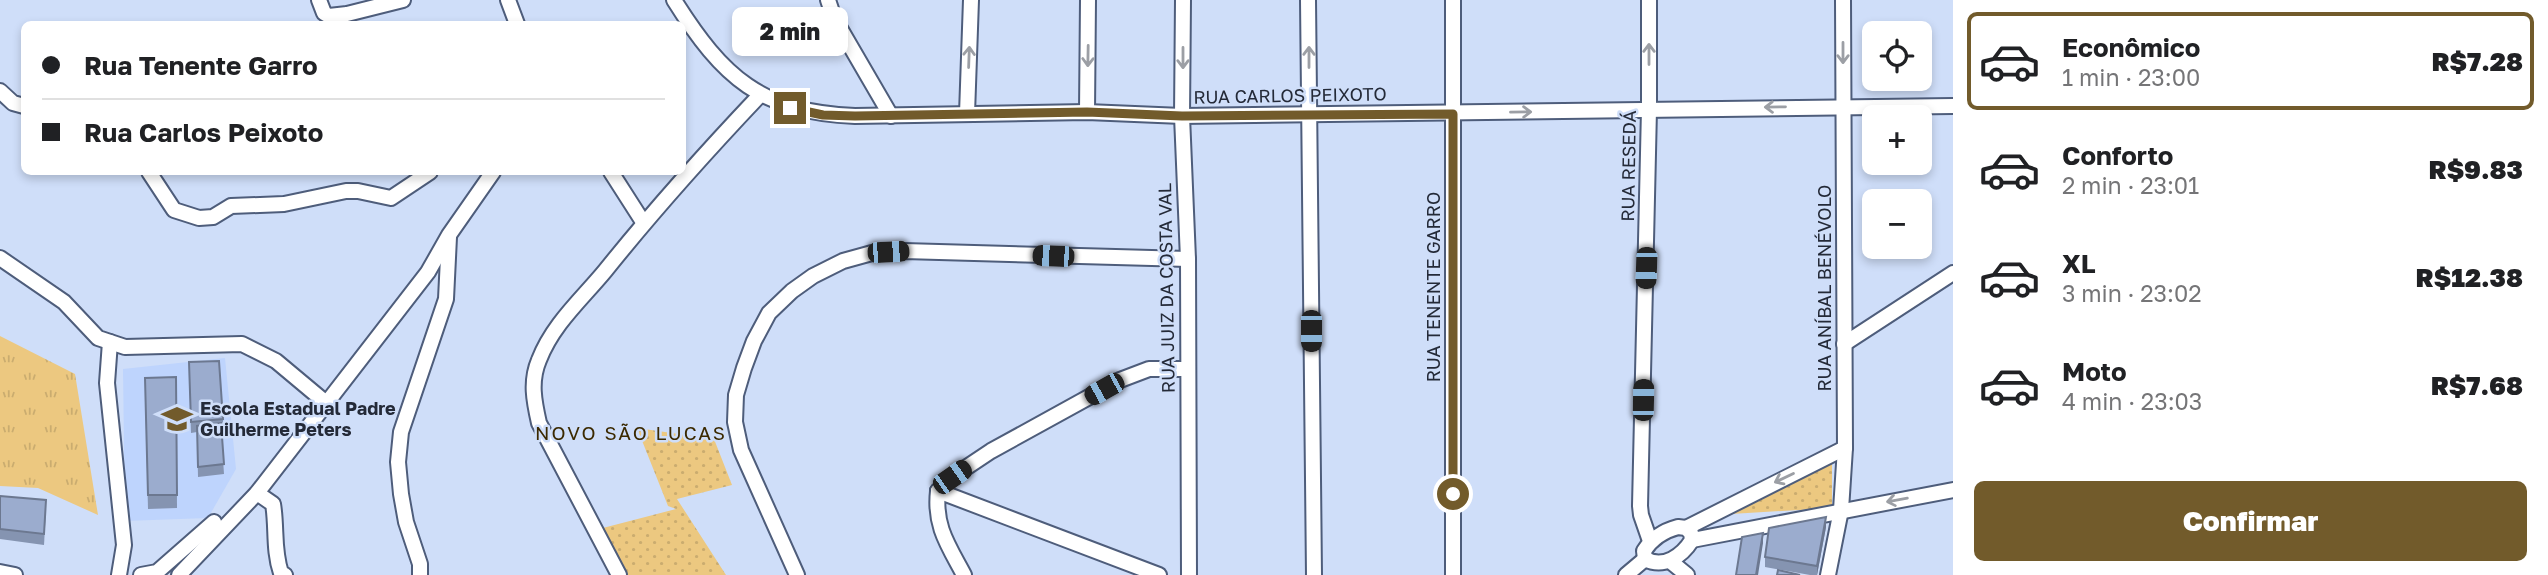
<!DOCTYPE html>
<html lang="pt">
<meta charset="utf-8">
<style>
:root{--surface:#fff;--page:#f6f6f6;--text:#202124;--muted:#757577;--line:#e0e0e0;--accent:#725b2b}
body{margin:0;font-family:"Golos Text",sans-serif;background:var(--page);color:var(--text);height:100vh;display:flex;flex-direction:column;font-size:26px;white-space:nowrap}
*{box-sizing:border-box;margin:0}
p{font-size:23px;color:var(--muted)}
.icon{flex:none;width:38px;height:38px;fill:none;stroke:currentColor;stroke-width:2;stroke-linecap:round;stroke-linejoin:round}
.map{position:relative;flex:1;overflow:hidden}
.side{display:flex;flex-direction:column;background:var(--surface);width:595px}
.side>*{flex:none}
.hud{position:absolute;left:21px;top:21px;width:665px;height:154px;border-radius:10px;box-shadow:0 4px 10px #0003;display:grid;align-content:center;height:154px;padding:0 21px;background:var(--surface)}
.buttons{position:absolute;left:1862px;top:21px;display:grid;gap:14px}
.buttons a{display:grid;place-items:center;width:70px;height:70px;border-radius:10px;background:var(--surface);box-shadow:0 4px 10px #0003;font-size:35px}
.end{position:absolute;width:32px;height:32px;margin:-16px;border:9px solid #725b2b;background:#fff;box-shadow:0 0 0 4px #fff}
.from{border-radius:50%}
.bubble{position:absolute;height:49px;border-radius:10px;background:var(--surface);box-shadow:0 4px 10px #0003;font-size:23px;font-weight:800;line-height:49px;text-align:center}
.car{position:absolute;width:21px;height:42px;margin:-21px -10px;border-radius:9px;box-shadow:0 0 5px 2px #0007;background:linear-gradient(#222 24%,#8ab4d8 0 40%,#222 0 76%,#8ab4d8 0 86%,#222 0)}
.hud b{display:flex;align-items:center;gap:24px;height:66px;font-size:26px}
.hud b+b{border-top:2px solid var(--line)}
.hud i{width:18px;height:18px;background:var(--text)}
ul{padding:12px 0 0;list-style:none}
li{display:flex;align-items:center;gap:21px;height:98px;margin:0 14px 10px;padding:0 7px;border:4px solid transparent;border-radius:10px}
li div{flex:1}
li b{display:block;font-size:26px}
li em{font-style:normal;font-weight:800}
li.current{border-color:var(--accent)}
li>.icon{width:63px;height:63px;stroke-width:1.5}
.button{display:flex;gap:14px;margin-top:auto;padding:14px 21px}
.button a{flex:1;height:80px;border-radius:10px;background:var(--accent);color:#fff;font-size:28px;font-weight:800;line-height:80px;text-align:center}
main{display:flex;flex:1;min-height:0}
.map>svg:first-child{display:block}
</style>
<main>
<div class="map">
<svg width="1953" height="575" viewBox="0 0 1953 575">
<defs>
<pattern id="grass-tufts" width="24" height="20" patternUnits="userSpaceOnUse" patternTransform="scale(1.75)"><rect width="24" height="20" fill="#ecc880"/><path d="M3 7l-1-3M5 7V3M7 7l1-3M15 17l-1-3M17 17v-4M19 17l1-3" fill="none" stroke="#caac6f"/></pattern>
<pattern id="park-dots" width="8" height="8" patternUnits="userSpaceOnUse" patternTransform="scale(1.75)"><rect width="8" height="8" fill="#ecc880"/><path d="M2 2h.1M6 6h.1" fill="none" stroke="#caac6f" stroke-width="1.8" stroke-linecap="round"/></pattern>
</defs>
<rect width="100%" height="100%" fill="#cfdef9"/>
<polygon fill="#bed4fd" points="225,358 236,469 208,518 125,521 123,369"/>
<polygon fill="url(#grass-tufts)" points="0,336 75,374 98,515 38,488 0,486"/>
<g fill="url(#park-dots)">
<polygon points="637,428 714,439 732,485 677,499 726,575 624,575 599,529 676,509 668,506"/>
<polygon points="1832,457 1832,508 1731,514"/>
</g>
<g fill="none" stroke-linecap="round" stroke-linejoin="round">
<g stroke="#4e5d7b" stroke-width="18">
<g id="street">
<polyline points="319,0 324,13 329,16 347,14 403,0"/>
<polyline points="508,0 517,24"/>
<path d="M674,0C723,78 761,112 855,116L1087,112L1182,116L1953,106"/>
<polyline points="828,0 834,18 891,116"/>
<polyline points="1183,0 1182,116 1188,259 1189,575"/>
<polyline points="1308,0 1314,575"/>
<polyline points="1649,0 1649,109 1640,506 1641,515 1650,541"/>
<polyline points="0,91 13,103 24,106"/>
<polyline points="1087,112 1088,0"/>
<polyline points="967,114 971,0"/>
<polyline points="149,172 174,210 199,218 213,217 231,206 284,204 346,191 358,191 391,198 430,172"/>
<polyline points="611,172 643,222"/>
<polyline points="0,258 64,302 98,338 125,347 242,344 276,361 325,402"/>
<polyline points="110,342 107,383 124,545 119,575"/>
<polyline points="1844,344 1953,273"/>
<polyline points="938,491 952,477 991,451 1120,380 1149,369 1188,369"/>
<polyline points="938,491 1159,575"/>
<path d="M938,491C934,526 948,545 964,575"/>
<path d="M257,493L273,504C277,527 273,550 281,573L285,575"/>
<path d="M1678,527L1686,528L1691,533L1692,540C1682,556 1664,569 1645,559L1644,551C1652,538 1663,531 1678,527Z"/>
<polyline points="1686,528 1845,448"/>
<polyline points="1692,540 1953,490"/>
<polyline points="1670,561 1687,575"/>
<polyline points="0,572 15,575"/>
<polyline points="141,575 157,572 214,522"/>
<polyline points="179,575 257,493 428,272 449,235 493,172"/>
<polyline points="420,575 420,564 406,522 401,494 398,462 401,432 446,299 449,237"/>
<path d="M619,575L539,423C534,401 530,381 539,360C553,324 581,300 605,271C654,210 706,152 760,95"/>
<polyline points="797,575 741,450 735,422 736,395 744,368 754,341 769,313 792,291 813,276 843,261 872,253 904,251 1188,259"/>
<polyline points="1453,575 1453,0"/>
<polyline points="1626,575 1645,559"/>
<polyline points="1828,575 1841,510 1845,448 1843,0"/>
</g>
</g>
<use href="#street" stroke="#fff" stroke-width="14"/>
</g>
<g fill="#8594b1">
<polygon points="189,373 223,419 223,430 221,430 224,474 198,477 197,432 191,433"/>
<polygon points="176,377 177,508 148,509 145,392"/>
<polygon points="0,496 46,510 44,545 0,539"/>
<polygon points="1826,527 1817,575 1810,575 1765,567 1765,557"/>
</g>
<g fill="#6c7890">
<polygon points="1826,517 1826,527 1817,575 1817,566"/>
<polygon points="1763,533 1763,543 1758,575 1756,575"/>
</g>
<g fill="#9bacce" stroke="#6c7890" stroke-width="2">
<polygon points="219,361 223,419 191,422 189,362"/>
<polygon points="176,377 177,495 148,495 145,378"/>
<polygon points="221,423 224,464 198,467 197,426"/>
<polygon points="0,496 46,500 44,534 0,529"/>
<polygon points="1826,517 1817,566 1765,557 1769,528"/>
<polygon points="1763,533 1756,575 1736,575 1742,537"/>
<polygon points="1778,570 1800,575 1777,575"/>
</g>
<defs><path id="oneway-shaft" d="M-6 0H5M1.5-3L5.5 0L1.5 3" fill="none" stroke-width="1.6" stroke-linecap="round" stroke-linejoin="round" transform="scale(1.75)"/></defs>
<g stroke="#9c9fa5">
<use href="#oneway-shaft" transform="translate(1843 53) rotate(90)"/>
<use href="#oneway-shaft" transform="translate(1649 54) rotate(-90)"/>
<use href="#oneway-shaft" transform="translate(1088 56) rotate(91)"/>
<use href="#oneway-shaft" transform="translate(969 57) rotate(-88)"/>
<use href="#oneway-shaft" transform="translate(1309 57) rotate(-90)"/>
<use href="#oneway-shaft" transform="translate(1183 58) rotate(90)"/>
<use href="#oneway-shaft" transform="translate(1775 107) rotate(179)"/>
<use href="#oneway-shaft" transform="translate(1521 112) rotate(-1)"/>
<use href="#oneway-shaft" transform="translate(1784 478) rotate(154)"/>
<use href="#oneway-shaft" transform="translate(1897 500) rotate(170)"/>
</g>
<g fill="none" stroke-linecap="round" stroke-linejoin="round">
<polyline stroke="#725b2b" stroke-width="9" points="790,108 823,115 855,116 1087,112 1182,116 1453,114 1453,494"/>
</g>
<defs>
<g id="school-bare" transform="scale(2.415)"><path d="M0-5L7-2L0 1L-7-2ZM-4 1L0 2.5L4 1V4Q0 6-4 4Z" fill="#725b2b" stroke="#cfdef9" stroke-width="2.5" paint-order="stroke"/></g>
</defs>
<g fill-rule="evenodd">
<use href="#school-bare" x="177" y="419"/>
</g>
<g text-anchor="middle" stroke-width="5" stroke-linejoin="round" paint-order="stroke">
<g font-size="18" fill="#242a38" stroke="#cfdef9">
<text transform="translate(1290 96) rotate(-1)" y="6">RUA CARLOS PEIXOTO</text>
<text transform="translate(1629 166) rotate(-89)" y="6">RUA RESEDÁ</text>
<text transform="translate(1434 287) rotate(-90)" y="6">RUA TENENTE GARRO</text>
<text transform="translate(1167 288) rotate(-91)" y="6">RUA JUIZ DA COSTA VAL</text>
<text transform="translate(1825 288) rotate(-90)" y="6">RUA ANÍBAL BENÉVOLO</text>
</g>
<g font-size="18" font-weight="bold" fill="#242a38" stroke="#cfdef9" text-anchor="start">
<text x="200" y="415">Escola Estadual Padre<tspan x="200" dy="21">Guilherme Peters</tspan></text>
</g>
<g font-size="19" letter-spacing="2" fill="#3b2900" stroke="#cfdef9">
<text x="631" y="440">NOVO SÃO LUCAS</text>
</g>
</g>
</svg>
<div class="buttons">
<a><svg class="icon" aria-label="locate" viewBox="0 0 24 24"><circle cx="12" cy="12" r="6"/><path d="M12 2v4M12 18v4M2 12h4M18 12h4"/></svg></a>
<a>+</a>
<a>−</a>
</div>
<i class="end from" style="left:1453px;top:494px"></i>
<i class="end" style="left:790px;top:108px"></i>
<div class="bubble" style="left:732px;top:7px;width:116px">2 min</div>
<i class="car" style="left:888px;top:252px;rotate:87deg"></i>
<i class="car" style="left:1053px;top:256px;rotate:272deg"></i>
<i class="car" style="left:1646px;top:268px;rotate:182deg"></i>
<i class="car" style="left:1311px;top:331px;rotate:180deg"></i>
<i class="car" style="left:1104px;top:389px;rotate:241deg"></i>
<i class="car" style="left:1643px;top:400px;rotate:1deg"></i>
<i class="car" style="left:952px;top:477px;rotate:55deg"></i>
<div class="hud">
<b><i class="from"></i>Rua Tenente Garro</b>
<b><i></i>Rua Carlos Peixoto</b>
</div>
</div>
<section class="side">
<ul>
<li class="current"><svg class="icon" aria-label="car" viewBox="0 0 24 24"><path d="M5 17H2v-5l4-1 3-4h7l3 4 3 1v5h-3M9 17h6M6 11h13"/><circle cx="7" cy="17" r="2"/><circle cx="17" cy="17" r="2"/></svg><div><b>Econômico</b><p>1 min · 23:00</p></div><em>R$7.28</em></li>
<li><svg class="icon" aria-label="car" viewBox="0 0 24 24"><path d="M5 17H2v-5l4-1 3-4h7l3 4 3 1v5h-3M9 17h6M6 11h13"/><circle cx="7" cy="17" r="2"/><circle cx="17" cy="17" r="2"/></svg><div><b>Conforto</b><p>2 min · 23:01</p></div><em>R$9.83</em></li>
<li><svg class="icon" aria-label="car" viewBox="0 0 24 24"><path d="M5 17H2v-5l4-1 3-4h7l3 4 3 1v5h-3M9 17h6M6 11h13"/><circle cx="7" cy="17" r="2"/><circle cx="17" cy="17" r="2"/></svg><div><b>XL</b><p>3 min · 23:02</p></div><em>R$12.38</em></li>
<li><svg class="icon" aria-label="car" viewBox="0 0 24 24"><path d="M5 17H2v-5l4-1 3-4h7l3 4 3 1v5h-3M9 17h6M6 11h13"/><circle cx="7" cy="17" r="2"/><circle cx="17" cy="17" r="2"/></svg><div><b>Moto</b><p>4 min · 23:03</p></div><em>R$7.68</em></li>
</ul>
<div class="button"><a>Confirmar</a></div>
</section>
</main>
